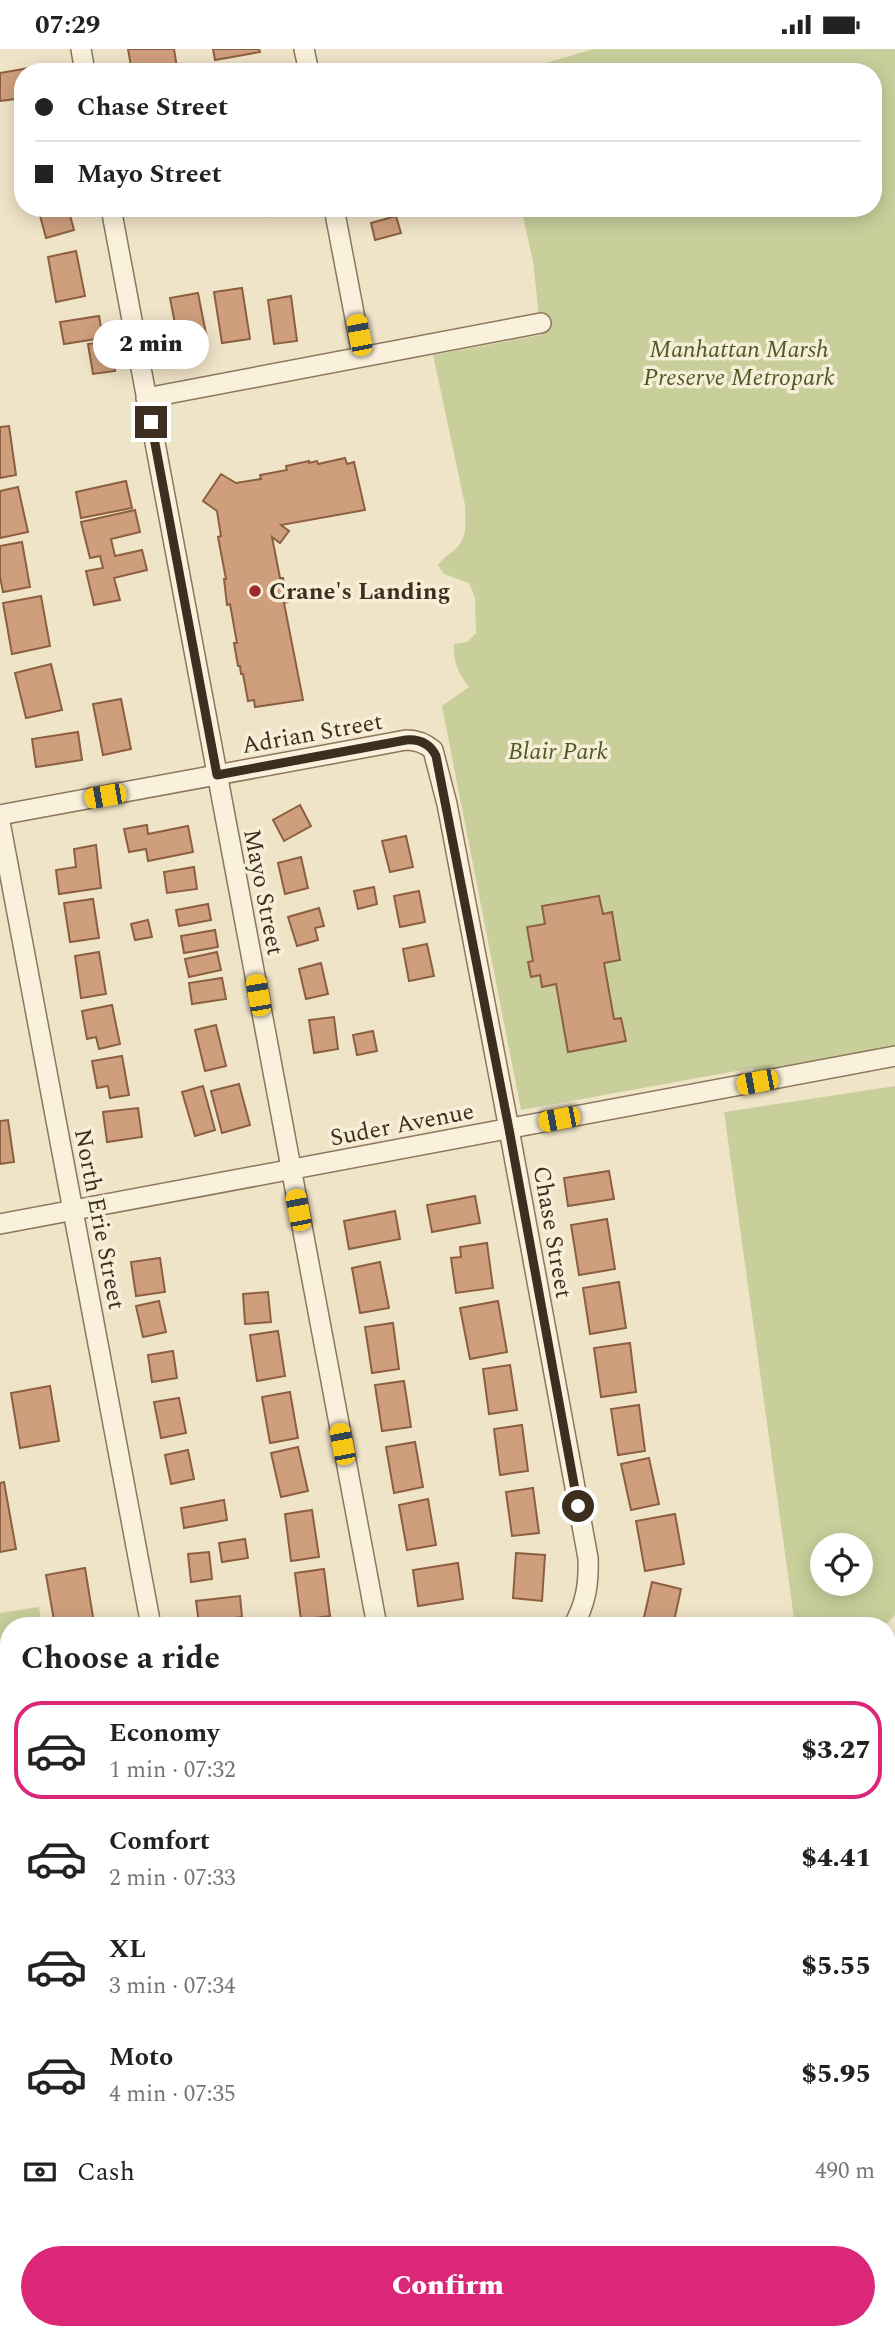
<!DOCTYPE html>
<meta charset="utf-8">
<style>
:root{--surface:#fff;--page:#f2f2f2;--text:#222;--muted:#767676;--line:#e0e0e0;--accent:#db2777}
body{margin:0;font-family:Spectral,serif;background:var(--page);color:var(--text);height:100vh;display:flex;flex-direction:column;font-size:26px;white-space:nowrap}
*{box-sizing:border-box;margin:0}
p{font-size:23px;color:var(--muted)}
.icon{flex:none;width:38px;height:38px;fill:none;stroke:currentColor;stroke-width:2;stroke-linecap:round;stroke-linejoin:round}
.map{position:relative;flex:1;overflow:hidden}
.drawer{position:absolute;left:0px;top:1568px;width:896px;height:723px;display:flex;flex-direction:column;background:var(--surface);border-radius:28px 28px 0 0;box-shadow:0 4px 18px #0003}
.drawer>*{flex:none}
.top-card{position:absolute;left:14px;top:14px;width:868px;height:154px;border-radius:28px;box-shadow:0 4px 18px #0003;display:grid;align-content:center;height:154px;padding:0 21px;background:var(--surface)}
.fabs{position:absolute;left:810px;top:1484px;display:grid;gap:14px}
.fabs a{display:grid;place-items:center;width:63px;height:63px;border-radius:50%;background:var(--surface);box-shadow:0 4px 18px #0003;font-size:35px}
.end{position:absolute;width:32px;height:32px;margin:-16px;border:9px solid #3d2e20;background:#fff;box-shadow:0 0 0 4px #fff}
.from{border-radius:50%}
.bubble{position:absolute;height:49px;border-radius:24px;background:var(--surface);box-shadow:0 4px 18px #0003;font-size:23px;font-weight:800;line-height:49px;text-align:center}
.car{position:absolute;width:21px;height:42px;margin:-21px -10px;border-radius:9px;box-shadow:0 0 5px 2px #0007;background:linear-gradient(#f5c518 24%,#345 0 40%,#f5c518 0 76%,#345 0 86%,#f5c518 0)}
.top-card b{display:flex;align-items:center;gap:24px;height:66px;font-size:26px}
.top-card b+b{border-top:2px solid var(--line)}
.top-card i{width:18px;height:18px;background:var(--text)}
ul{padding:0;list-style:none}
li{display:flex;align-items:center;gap:21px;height:98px;margin:0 14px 10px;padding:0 7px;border:4px solid transparent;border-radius:28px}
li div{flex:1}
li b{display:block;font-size:26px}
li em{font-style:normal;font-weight:800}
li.selected{border-color:var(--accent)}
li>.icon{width:63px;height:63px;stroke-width:1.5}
h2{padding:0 21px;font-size:32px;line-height:84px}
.pay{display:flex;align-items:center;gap:18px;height:77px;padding:0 21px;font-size:26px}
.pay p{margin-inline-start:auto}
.cta{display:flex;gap:14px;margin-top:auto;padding:14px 21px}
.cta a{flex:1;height:80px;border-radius:42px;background:var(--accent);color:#fff;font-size:28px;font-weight:800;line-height:80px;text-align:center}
.status{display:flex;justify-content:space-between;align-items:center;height:49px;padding:0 35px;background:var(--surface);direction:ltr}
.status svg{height:19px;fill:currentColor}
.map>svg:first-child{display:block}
</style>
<div class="status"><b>07:29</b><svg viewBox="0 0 49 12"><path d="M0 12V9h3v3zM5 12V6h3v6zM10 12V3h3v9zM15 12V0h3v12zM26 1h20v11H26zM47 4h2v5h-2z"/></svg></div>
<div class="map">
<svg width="895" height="2290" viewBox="0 0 895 2290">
<rect width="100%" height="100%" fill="#f0e4c8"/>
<g fill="#c9cf9b" fill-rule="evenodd">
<path d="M593,0H895V1007L757,1033L753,1019L521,1061L442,657L469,638C458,624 453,613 454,595L467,593L476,584L475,549L469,534L444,525L438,516C445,506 454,503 459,496C468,484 465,470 465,456L433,306L541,286L533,212L521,159H873V23H538L546,14Z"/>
<path d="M895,1037V1566L884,1577H795L724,1063ZM822,1496H861V1535H822Z"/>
<polygon points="39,1558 42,1577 9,1577 9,1604 0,1605 0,1564"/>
<polygon points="895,1653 895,1766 887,1773 887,1659"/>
</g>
<g fill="#cf9f7d" stroke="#8d5f41" stroke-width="2">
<polygon points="128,0 174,0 177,19 157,23 132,23"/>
<polygon points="213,0 259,0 260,3 215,11"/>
<polygon points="41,17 42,23 23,23 23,49 0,52 0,24"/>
<polygon points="38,159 68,159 74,181 46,189"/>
<polygon points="271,159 303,159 303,161 272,167"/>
<polygon points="396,167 401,184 375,191 371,174"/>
<polygon points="76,202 85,247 56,253 48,208"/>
<polygon points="242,239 250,290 222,294 214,243"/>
<polygon points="198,244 207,290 179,295 170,249"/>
<polygon points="291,247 297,292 274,295 268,251"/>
<polygon points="99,267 103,289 64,295 60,273"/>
<polygon points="111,292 115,322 93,325 88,295"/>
<polygon points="9,377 16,426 0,429 0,378"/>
<polygon points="345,409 347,415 354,413 365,461 281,476 289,482 280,494 272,488 280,529 283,529 288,553 284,554 303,651 255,658 254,651 248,652 243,625 241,625 240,617 238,617 234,594 237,594 230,555 227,556 224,530 226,530 218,488 221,487 217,462 203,452 221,425 236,434 261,430 260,426 287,421 286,417 309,412 309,414 317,412 318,415"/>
<polygon points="126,432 132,459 81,469 76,443"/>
<polygon points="18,438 28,483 0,489 0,442"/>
<polygon points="135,461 140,483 111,490 115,507 142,501 147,521 114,529 120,551 94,556 86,522 103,519 100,507 90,509 81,473"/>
<polygon points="22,493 30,538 3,543 0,528 0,497"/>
<polygon points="41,547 50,597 12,605 3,554"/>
<polygon points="51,615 62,661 26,669 15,624"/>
<polygon points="121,650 131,700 103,706 93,655"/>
<polygon points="78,683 82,711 36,718 32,690"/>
<polygon points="300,756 311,777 284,792 273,771"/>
<polygon points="147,776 148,785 188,777 193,803 148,812 146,800 129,803 124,780"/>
<polygon points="406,787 413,818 390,823 382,792"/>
<polygon points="96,796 101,839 59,845 56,821 76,818 74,800"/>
<polygon points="301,808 308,839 285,845 278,814"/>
<polygon points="194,818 197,840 167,844 164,823"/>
<polygon points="374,838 377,855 358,860 354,842"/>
<polygon points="419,842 425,873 400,878 394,847"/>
<polygon points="599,847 603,865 612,863 620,911 604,914 614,970 621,969 626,992 568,1003 556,935 542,938 540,926 531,928 528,913 533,912 527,878 545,875 542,857"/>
<polygon points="93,850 99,889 70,893 64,854"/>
<polygon points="208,855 211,871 179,877 176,861"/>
<polygon points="319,859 324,877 315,879 318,891 297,897 288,868"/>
<polygon points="148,871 152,888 135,891 131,875"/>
<polygon points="215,881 218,898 184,904 181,887"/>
<polygon points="427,895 434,927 409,932 403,900"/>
<polygon points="99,903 106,945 81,949 75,907"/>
<polygon points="217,903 221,921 189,928 185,910"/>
<polygon points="321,914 328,945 306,950 299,920"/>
<polygon points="222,929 226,950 192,955 189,934"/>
<polygon points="112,956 120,995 99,1000 96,988 87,990 82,962"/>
<polygon points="334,968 338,1000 314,1004 309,971"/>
<polygon points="216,976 226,1017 205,1022 195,981"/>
<polygon points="373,982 377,1002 357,1006 353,986"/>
<polygon points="122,1007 129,1046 110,1049 108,1037 97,1039 92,1012"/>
<polygon points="239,1035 250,1076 222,1084 211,1042"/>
<polygon points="203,1037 215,1081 195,1087 182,1043"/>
<polygon points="138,1059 142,1088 107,1093 103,1063"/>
<polygon points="8,1071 14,1113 0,1115 0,1072"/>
<polygon points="609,1122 614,1150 568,1157 564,1129"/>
<polygon points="475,1147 480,1174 432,1183 427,1156"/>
<polygon points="395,1162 400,1190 349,1200 344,1172"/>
<polygon points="607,1170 615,1220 579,1226 571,1176"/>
<polygon points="487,1194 493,1239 456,1244 451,1209 461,1208 460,1198"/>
<polygon points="160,1209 165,1243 136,1247 131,1213"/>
<polygon points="380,1213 389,1259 360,1264 352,1219"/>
<polygon points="619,1233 626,1279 590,1285 583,1239"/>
<polygon points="268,1243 271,1273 245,1275 243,1245"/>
<polygon points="159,1252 166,1283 143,1288 136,1257"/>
<polygon points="498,1252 507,1303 470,1310 460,1259"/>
<polygon points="393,1274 399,1320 372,1324 365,1278"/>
<polygon points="278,1282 285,1327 257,1332 250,1286"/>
<polygon points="630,1294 636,1343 601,1348 594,1299"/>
<polygon points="173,1302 177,1329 152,1333 148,1306"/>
<polygon points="510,1316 517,1361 489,1365 483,1320"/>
<polygon points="404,1332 411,1378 382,1382 375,1336"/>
<polygon points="50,1337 59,1392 20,1399 11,1344"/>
<polygon points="290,1343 298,1389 270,1394 262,1348"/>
<polygon points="179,1349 186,1384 161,1389 154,1353"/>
<polygon points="639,1356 645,1402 618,1406 611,1360"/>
<polygon points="522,1376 528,1422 500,1426 494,1380"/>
<polygon points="415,1393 423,1438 394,1444 386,1398"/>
<polygon points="298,1398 308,1442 281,1448 271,1404"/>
<polygon points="188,1401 194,1430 171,1435 165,1406"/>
<polygon points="649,1409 659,1455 631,1461 621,1415"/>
<polygon points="4,1433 16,1500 0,1503 0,1434"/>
<polygon points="533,1439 539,1484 512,1487 506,1443"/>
<polygon points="428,1450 436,1496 407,1501 399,1456"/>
<polygon points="224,1451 227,1471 184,1479 181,1459"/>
<polygon points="312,1461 319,1508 291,1512 285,1465"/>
<polygon points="675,1465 684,1515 645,1522 636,1472"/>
<polygon points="245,1490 248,1509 222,1513 219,1494"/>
<polygon points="209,1503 212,1530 191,1533 188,1505"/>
<polygon points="516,1504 545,1506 542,1552 513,1549"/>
<polygon points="458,1514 463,1550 418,1557 413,1521"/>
<polygon points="85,1519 94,1574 55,1577 46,1526"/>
<polygon points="324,1520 330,1567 301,1571 295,1524"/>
<polygon points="652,1533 681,1540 673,1577 642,1577"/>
<polygon points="240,1547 242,1568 199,1574 196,1552"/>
<polygon points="9,1622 9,1670 1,1624"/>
<polygon points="431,2282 473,2282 468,2290 442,2290"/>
<polygon points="661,2282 719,2282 722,2284 718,2290 680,2290 678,2288 672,2290"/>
</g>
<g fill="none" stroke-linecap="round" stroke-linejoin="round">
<g stroke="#8d765c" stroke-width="22">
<g id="minor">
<polyline points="81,0 85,23"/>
<polyline points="304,0 309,23"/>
<polyline points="111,159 377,1577"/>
<polyline points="334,159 362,306"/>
<polyline points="146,349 541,274"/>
<path d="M0,766L406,691C416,691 425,694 433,701L447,755L509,1080L588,1509C589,1534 586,1555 573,1577"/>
<polyline points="0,773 151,1577"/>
<polyline points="0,1175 895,1007"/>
<polyline points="280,2282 281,2290"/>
</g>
</g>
<g stroke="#5b4430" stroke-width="27">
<g id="major">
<polyline points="0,2064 9,2111"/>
<polyline points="46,2282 49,2290"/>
</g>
</g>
<use href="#minor" stroke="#faf1dc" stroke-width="19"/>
<use href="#major" stroke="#f3d9a0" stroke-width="24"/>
<g stroke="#3d2e20" stroke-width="8">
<g id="rail">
<polyline points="887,1616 895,1610"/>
<polyline points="887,1632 895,1625"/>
<polyline points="0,1926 9,1925"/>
<polyline points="0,1938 9,1936"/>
</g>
</g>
<use href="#rail" stroke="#f7eed8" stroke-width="5" stroke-dasharray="16" stroke-linecap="butt"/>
</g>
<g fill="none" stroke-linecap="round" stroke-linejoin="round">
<path stroke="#3d2e20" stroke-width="9" d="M151,373L217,726L406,691C419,690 430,695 436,707L509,1080L578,1457"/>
</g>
<circle fill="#9e2a2b" stroke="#f7eed8" stroke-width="2.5" cx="255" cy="542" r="7"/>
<g text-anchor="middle" stroke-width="7" stroke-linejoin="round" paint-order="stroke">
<g font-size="24" font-style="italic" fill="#4d5a26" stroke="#f7eed8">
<text x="739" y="308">Manhattan Marsh<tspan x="739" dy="28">Preserve Metropark</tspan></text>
<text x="558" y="710">Blair Park</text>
</g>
<g font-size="24" font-weight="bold" fill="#3d2e20" stroke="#f7eed8" text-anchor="start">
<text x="269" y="550">Crane's Landing</text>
</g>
<g font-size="24" fill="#3d2e20" stroke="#f7eed8">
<text transform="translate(312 684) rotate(-10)" y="8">Adrian Street</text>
<text transform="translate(264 843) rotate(79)" y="8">Mayo Street</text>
<text transform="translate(402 1075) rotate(-11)" y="8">Suder Avenue</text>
<text transform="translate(100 1170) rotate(79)" y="8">North Erie Street</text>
<text transform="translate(553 1183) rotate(80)" y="8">Chase Street</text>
</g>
</g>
</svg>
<div class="fabs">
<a><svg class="icon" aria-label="locate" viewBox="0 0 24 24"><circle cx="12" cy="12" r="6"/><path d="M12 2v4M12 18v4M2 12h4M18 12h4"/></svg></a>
</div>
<i class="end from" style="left:578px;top:1457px"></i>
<i class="end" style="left:151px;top:373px"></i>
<div class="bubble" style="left:93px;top:271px;width:116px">2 min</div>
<i class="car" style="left:359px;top:286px;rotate:349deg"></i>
<i class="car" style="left:105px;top:747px;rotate:260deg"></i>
<i class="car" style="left:258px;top:946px;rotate:350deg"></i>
<i class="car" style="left:757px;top:1033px;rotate:259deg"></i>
<i class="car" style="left:559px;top:1070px;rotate:259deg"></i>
<i class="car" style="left:298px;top:1161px;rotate:349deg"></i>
<i class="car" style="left:342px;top:1395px;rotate:349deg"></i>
<div class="top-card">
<b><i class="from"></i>Chase Street</b>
<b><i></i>Mayo Street</b>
</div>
<section class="drawer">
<h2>Choose a ride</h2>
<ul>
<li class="selected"><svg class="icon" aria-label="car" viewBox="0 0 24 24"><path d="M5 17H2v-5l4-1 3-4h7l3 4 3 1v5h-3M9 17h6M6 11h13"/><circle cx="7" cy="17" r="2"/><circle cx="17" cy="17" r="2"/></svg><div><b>Economy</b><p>1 min · 07:32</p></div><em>$3.27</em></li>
<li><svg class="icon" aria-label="car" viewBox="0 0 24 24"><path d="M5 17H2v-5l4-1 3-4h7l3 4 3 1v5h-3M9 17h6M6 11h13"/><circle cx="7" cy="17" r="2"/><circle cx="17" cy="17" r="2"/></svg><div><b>Comfort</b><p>2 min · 07:33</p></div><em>$4.41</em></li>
<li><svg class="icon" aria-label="car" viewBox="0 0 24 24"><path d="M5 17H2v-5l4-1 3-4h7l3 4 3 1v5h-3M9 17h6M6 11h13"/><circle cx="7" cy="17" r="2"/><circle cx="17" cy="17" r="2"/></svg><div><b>XL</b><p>3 min · 07:34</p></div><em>$5.55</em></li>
<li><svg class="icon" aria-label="car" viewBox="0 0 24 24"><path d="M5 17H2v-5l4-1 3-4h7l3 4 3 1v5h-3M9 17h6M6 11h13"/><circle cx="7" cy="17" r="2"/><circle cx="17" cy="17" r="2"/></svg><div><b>Moto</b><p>4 min · 07:35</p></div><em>$5.95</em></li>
</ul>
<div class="pay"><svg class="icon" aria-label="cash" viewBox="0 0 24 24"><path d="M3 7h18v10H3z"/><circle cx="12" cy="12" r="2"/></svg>Cash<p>490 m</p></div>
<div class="cta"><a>Confirm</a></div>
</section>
</div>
